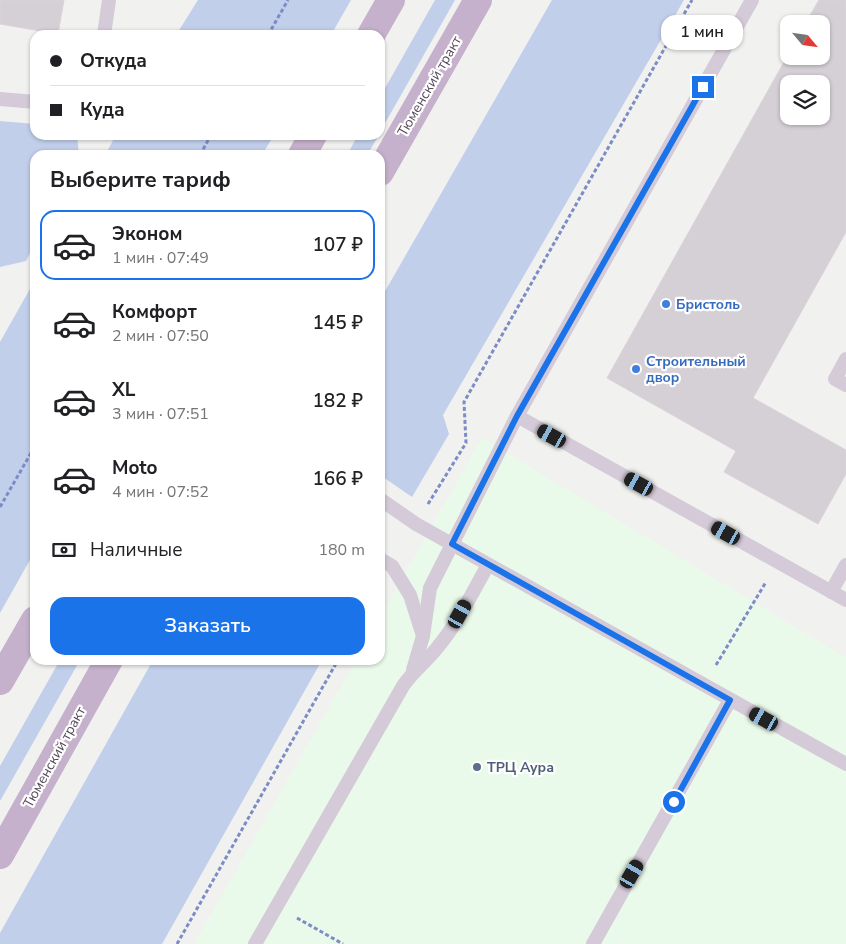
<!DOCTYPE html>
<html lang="ru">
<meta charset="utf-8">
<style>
:root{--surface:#fff;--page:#f2f2f2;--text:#202124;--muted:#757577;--line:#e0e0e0;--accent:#1a73e8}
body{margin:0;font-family:"Nunito Sans",sans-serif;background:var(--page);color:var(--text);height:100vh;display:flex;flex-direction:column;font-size:19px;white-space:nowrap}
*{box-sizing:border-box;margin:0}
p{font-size:16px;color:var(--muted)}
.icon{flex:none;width:28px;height:28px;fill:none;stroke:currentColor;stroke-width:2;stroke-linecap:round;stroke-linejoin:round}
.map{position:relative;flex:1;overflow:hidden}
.side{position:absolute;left:30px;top:150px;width:355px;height:515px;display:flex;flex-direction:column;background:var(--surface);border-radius:15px;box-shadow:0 1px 4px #0004}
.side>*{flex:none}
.hud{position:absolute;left:30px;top:30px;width:355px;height:110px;border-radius:15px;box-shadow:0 1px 4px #0004;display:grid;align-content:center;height:110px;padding:0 20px;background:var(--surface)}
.needle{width:32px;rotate:119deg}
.tools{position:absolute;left:780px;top:15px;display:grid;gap:10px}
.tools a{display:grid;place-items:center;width:50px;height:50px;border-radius:10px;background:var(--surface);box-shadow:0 1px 4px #0004;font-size:25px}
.end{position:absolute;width:22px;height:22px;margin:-11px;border:6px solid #1a73e8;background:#fff;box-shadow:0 0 0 2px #fff}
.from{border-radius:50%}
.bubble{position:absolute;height:35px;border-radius:15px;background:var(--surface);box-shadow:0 1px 4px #0004;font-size:16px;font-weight:600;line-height:35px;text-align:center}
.car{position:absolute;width:15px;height:30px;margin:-15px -8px;border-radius:6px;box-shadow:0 0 4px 1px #0007;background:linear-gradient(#222 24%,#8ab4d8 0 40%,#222 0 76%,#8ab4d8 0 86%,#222 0)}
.hud b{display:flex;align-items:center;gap:18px;height:48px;font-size:19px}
.hud b+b{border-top:1px solid var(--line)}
.hud i{width:12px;height:12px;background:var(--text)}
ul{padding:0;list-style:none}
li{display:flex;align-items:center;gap:15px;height:70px;margin:0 10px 8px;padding:0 10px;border:2px solid transparent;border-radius:15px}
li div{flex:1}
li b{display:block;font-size:19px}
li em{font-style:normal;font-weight:600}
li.on{border-color:var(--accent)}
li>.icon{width:45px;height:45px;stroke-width:1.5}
h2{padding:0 20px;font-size:22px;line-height:60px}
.pay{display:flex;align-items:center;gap:12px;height:55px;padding:0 20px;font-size:19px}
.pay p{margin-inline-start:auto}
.button{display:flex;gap:10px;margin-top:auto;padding:10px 20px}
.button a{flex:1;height:58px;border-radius:15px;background:var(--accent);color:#fff;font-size:20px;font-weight:600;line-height:58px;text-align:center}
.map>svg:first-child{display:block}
</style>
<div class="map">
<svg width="846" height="944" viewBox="0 0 846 944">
<rect width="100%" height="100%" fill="#f1f1ef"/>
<polygon fill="#eafaea" points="482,438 846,658 846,944 194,944 356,660 380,660 380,617"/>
<g fill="#c1cfeb">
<polygon points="198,0 351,0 331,35 176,35"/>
<polygon points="435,0 455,0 380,132 380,97"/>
<polygon points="552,0 684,0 443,415 449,434 412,497 380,475 380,300"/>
<polygon points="0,121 35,124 35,135 77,135 79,155 35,155 35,243 26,261 0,267"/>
<polygon points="116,135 274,135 262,155 105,155"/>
<polygon points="358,135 379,135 367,155 347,155"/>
<polygon points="35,280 35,551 0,613 0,342"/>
<polygon points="60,660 80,660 0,801 0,766"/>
<polygon points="153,660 322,660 162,944 0,944 0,933"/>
</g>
<g fill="#d5cfd6" stroke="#dad3da" fill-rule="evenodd">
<polygon points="0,0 64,0 58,34 0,24"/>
<path d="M819,0H846V232L753,398L846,450V474L818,524L724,472L736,451L607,378L789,53V56H821V24H805ZM789,84H821V116H789Z"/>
</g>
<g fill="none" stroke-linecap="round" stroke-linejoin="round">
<g stroke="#7c8cc6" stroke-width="3" stroke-dasharray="4 2.5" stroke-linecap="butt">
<polyline points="268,35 288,0"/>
<polyline points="200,155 211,135"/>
<polyline points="428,504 466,443 464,402 692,0"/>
<polyline points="0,507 35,446"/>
<polyline points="716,665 766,582"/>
<polyline points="297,918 343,944"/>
<polyline points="177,944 338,660"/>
</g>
<g stroke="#d4cad8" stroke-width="14">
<polyline points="104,35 109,0"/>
<polyline points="0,99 35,102"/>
<polyline points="846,359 835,379 846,385"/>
<polyline points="517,416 846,600"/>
<polyline points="380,499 416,524 846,764"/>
<polyline points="380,559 392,566 410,595 423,636 413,670"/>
<polyline points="831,592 846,565"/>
<polyline points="423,636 430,588 517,416 752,0"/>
<path d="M255,944L403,686C413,671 426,662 437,648C458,623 472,593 488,565"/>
<polyline points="593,944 730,700"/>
</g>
<g stroke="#c5b1cb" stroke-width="28">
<polyline points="371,35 391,0"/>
<polyline points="302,155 313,135"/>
<polyline points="380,172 478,0"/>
<polyline points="0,681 35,620"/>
<polyline points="0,855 109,660"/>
</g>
</g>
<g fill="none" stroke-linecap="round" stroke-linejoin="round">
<polyline stroke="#1a73e8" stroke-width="6" points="674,802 730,700 452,544 517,416 703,87"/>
</g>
<g fill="#3f7fe0" stroke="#fff" stroke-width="2">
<circle cx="666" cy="304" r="5"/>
<circle cx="636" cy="369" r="5"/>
</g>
<circle fill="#5c6f8a" stroke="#fff" stroke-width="2" cx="477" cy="767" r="5"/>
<g text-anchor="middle" stroke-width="4.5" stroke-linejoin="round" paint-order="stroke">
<g font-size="14" fill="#56485b" stroke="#fff">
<text transform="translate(429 86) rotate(-60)" y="5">Тюменский тракт</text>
<text transform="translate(54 757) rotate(-61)" y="5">Тюменский тракт</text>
</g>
<g font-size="14" font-weight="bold" fill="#366cbe" stroke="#fff" text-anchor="start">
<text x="676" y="309">Бристоль</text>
<text x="646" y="366">Строительный<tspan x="646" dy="16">двор</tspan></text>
</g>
<g font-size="14" font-weight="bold" fill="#4e5e75" stroke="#fff" text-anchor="start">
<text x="487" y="772">ТРЦ Аура</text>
</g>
</g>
</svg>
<div class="tools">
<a><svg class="needle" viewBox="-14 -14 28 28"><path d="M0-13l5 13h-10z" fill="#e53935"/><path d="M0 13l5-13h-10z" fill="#757577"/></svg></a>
<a><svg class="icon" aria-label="layers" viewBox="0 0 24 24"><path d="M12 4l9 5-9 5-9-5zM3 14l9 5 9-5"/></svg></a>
</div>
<i class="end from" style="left:674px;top:802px"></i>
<i class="end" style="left:703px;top:87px"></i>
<div class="bubble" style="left:661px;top:15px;width:82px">1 мин</div>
<i class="car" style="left:552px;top:436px;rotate:299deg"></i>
<i class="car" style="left:639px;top:484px;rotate:299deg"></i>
<i class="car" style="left:726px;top:533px;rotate:299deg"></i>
<i class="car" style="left:460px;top:614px;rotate:29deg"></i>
<i class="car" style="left:764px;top:719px;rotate:299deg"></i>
<i class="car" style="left:632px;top:874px;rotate:30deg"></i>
<div class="hud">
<b><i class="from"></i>Откуда</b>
<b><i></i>Куда</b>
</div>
<section class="side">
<h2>Выберите тариф</h2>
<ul>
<li class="on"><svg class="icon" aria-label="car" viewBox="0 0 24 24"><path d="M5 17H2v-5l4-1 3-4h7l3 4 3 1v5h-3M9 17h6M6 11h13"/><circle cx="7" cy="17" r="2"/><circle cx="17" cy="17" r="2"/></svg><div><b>Эконом</b><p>1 мин · 07:49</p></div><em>107 ₽</em></li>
<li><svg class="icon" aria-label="car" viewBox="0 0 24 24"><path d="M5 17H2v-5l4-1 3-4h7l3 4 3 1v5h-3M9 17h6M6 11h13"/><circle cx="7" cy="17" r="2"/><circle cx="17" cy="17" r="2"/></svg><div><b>Комфорт</b><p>2 мин · 07:50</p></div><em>145 ₽</em></li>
<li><svg class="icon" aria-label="car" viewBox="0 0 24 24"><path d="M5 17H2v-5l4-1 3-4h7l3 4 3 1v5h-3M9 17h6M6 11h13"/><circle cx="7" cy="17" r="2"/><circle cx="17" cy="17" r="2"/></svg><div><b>XL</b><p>3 мин · 07:51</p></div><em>182 ₽</em></li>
<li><svg class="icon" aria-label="car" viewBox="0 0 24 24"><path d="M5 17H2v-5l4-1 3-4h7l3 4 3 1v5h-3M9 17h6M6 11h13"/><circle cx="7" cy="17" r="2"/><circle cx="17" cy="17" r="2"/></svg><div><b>Moto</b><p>4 мин · 07:52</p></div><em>166 ₽</em></li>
</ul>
<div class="pay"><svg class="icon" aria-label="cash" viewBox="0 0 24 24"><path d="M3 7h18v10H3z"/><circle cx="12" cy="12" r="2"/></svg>Наличные<p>180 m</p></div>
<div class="button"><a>Заказать</a></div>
</section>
</div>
